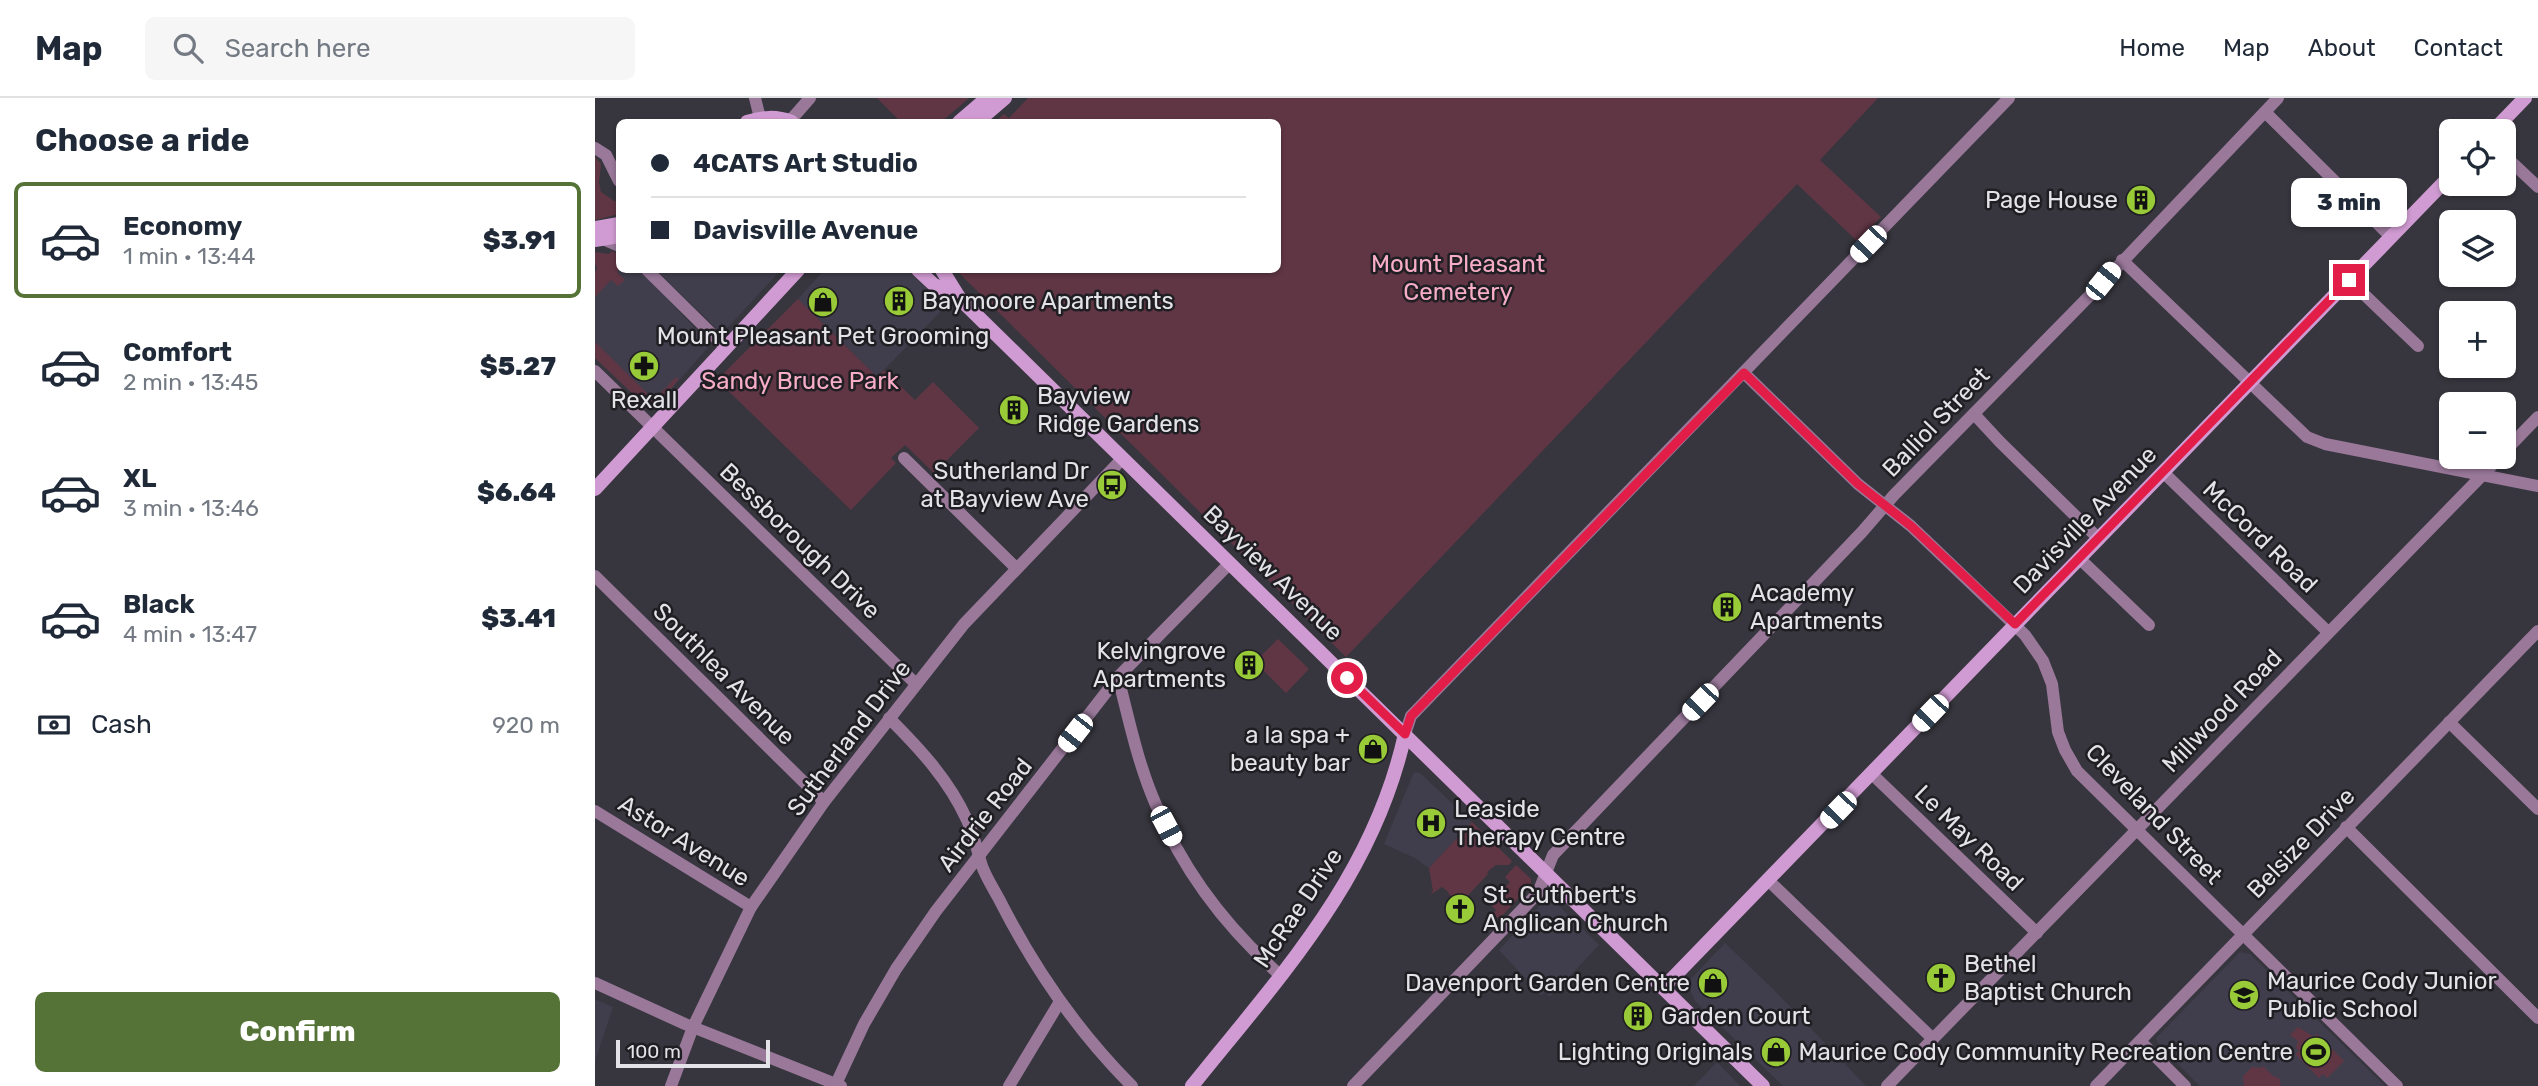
<!DOCTYPE html>
<meta charset="utf-8">
<style>
:root{--surface:#fff;--page:#f6f6f7;--text:#1f2937;--muted:#747a83;--line:#e0e1e3;--accent:#557237}
body{margin:0;font-family:Rubik,sans-serif;background:var(--page);color:var(--text);height:100vh;display:flex;flex-direction:column;font-size:26px;white-space:nowrap}
*{box-sizing:border-box;margin:0}
p{font-size:23px;color:var(--muted)}
.icon{flex:none;width:38px;height:38px;fill:none;stroke:currentColor;stroke-width:2;stroke-linecap:round;stroke-linejoin:round}
.map{position:relative;flex:1;overflow:hidden}
.panel{display:flex;flex-direction:column;background:var(--surface);width:595px}
.panel>*{flex:none}
.top-card{position:absolute;left:21px;top:21px;width:665px;height:154px;border-radius:10px;box-shadow:0 2px 5px #0004;display:grid;align-content:center;height:154px;padding:0 35px;background:var(--surface)}
.controls{position:absolute;left:1844px;top:21px;display:grid;gap:14px}
.controls a{display:grid;place-items:center;width:77px;height:77px;border-radius:10px;background:var(--surface);box-shadow:0 2px 5px #0004;font-size:35px}
.scale{position:absolute;left:21px;bottom:18px;width:154px;box-sizing:border-box;padding-left:7px;border:4px solid #e4e3e8;border-top:0;font-size:19px;line-height:24px;white-space:nowrap;color:#e4e3e8;-webkit-text-stroke:5px #1f1e22;paint-order:stroke}
.end{position:absolute;width:32px;height:32px;margin:-16px;border:9px solid #e11d48;background:#fff;box-shadow:0 0 0 4px #fff}
.from{border-radius:50%}
.bubble{position:absolute;height:49px;border-radius:10px;background:var(--surface);box-shadow:0 2px 5px #0004;font-size:23px;font-weight:800;line-height:49px;text-align:center}
.car{position:absolute;width:21px;height:42px;margin:-21px -10px;border-radius:9px;box-shadow:0 0 5px 2px #0007;background:linear-gradient(#fff 24%,#345 0 40%,#fff 0 76%,#345 0 86%,#fff 0)}
.top-card b{display:flex;align-items:center;gap:24px;height:66px;font-size:26px}
.top-card b+b{border-top:2px solid var(--line)}
.top-card i{width:18px;height:18px;background:var(--text)}
ul{padding:0;list-style:none}
li{display:flex;align-items:center;gap:21px;height:116px;margin:0 14px 10px;padding:0 21px;border:4px solid transparent;border-radius:10px}
li div{flex:1}
li b{display:block;font-size:26px}
li em{font-style:normal;font-weight:800}
li.current{border-color:var(--accent)}
li>.icon{width:63px;height:63px;stroke-width:1.5}
h2{padding:0 35px;font-size:32px;line-height:84px}
.pay{display:flex;align-items:center;gap:18px;height:77px;padding:0 35px;font-size:26px}
.pay p{margin-inline-start:auto}
.button{display:flex;gap:14px;margin-top:auto;padding:14px 35px}
.button a{flex:1;height:80px;border-radius:10px;background:var(--accent);color:#fff;font-size:28px;font-weight:800;line-height:80px;text-align:center}
header{display:flex;align-items:center;gap:42px;box-sizing:border-box;height:98px;padding:0 35px;background:var(--surface);border-bottom:2px solid var(--line)}
header strong{font-size:33px}
nav{display:flex;gap:38px;margin-inline-start:auto;font-size:24px}
.search{width:490px;height:63px;background:var(--page);display:flex;align-items:center;gap:18px;box-sizing:border-box;padding:0 24px;border-radius:10px;color:var(--muted);font-size:26px}
main{display:flex;flex:1;min-height:0}
.map>svg:first-child{display:block}
</style>
<header>
<strong>Map</strong>
<div class="search"><svg class="icon" aria-label="search" viewBox="0 0 24 24"><circle cx="10" cy="10" r="6"/><path d="M15 15l6 6"/></svg>Search here</div>
<nav><a>Home</a><a>Map</a><a>About</a><a>Contact</a></nav>
</header>
<main>
<section class="panel">
<h2>Choose a ride</h2>
<ul>
<li class="current"><svg class="icon" aria-label="car" viewBox="0 0 24 24"><path d="M5 17H2v-5l4-1 3-4h7l3 4 3 1v5h-3M9 17h6M6 11h13"/><circle cx="7" cy="17" r="2"/><circle cx="17" cy="17" r="2"/></svg><div><b>Economy</b><p>1 min · 13:44</p></div><em>$3.91</em></li>
<li><svg class="icon" aria-label="car" viewBox="0 0 24 24"><path d="M5 17H2v-5l4-1 3-4h7l3 4 3 1v5h-3M9 17h6M6 11h13"/><circle cx="7" cy="17" r="2"/><circle cx="17" cy="17" r="2"/></svg><div><b>Comfort</b><p>2 min · 13:45</p></div><em>$5.27</em></li>
<li><svg class="icon" aria-label="car" viewBox="0 0 24 24"><path d="M5 17H2v-5l4-1 3-4h7l3 4 3 1v5h-3M9 17h6M6 11h13"/><circle cx="7" cy="17" r="2"/><circle cx="17" cy="17" r="2"/></svg><div><b>XL</b><p>3 min · 13:46</p></div><em>$6.64</em></li>
<li><svg class="icon" aria-label="car" viewBox="0 0 24 24"><path d="M5 17H2v-5l4-1 3-4h7l3 4 3 1v5h-3M9 17h6M6 11h13"/><circle cx="7" cy="17" r="2"/><circle cx="17" cy="17" r="2"/></svg><div><b>Black</b><p>4 min · 13:47</p></div><em>$3.41</em></li>
</ul>
<div class="pay"><svg class="icon" aria-label="cash" viewBox="0 0 24 24"><path d="M3 7h18v10H3z"/><circle cx="12" cy="12" r="2"/></svg>Cash<p>920 m</p></div>
<div class="button"><a>Confirm</a></div>
</section>
<div class="map">
<svg width="1943" height="988" viewBox="0 0 1943 988">
<rect width="100%" height="100%" fill="#37363e"/>
<g fill="#403e4c">
<polygon points="22,155 24,156 24,172 46,172 115,247 59,311 48,306 0,260 0,180"/>
<polygon points="61,172 186,172 134,228 124,233"/>
<polygon points="229,172 312,172 351,208 282,279 203,201"/>
<polygon points="819,674 825,675 877,724 834,770 820,760 789,746"/>
<polygon points="954,801 961,805 1004,847 955,899 950,894 946,897 904,852 947,805"/>
<polygon points="1130,845 1179,892 1271,988 1188,988 1100,903 1092,885"/>
<polygon points="1645,854 1655,856 1790,988 1605,988 1564,947 1561,940"/>
<polygon points="0,901 18,909 0,963"/>
<polygon points="1122,964 1145,988 1099,988"/>
</g>
<g fill="#603644">
<polygon points="282,0 374,0 346,24 306,24"/>
<polygon points="433,0 1283,0 1225,62 1286,119 1262,143 1202,86 751,559 361,172 682,172 682,24 400,24 409,16 414,20"/>
<polygon points="0,59 6,66 4,84 6,94 19,103 24,103 24,116 0,122"/>
<polygon points="17,153 24,156 24,171 22,174 30,182 23,188 16,182 0,199 0,175 2,169 0,166 0,154 14,156"/>
<polygon points="203,201 282,279 289,272 320,302 338,284 384,330 339,375 310,347 296,360 301,365 256,412 122,282"/>
<polygon points="0,244 59,302 81,279 84,281 62,308 52,309 0,260"/>
<polygon points="683,541 714,571 691,595 660,564"/>
<polygon points="877,724 917,763 914,767 901,767 892,774 893,776 863,808 852,793 847,789 835,797 838,793 834,770"/>
<polygon points="921,767 936,781 936,787 904,821 898,816 901,812 895,806 915,784 910,779"/>
<polygon points="1703,929 1719,939 1722,936 1749,963 1732,980 1728,976 1724,980 1700,956 1704,953 1701,950 1703,943 1695,937"/>
<polygon points="1668,968 1678,978 1684,980 1686,988 1649,988 1648,978 1657,969 1666,970"/>
</g>
<g fill="none" stroke-linecap="round" stroke-linejoin="round">
<g stroke="#99789a" stroke-width="12">
<polyline points="160,0 166,24"/>
<polyline points="1670,14 1796,139"/>
<polyline points="194,24 215,0"/>
<polyline points="0,50 11,57 24,83"/>
<polyline points="1909,57 1943,89"/>
<polyline points="10,142 24,148"/>
<polyline points="1527,162 1712,339 1730,346 1943,388"/>
<polyline points="52,172 131,250"/>
<polyline points="1754,182 1823,248"/>
<polyline points="0,273 321,586"/>
<polyline points="1149,275 1263,386 1316,428 1430,537 1448,563 1457,586 1463,634 1470,652 1482,673 1802,988"/>
<polyline points="1379,316 1405,344 1504,441"/>
<polyline points="1909,354 1943,319"/>
<polyline points="309,360 421,470"/>
<polyline points="1569,375 1733,534"/>
<polyline points="1485,461 1554,527"/>
<polyline points="0,478 229,704"/>
<path d="M523,579C534,622 543,666 561,707C588,773 633,831 686,878"/>
<path d="M294,620C325,651 354,682 372,722C379,737 382,752 387,768C391,779 398,790 404,801C439,870 482,933 537,988"/>
<polyline points="1854,624 1943,711"/>
<polyline points="810,636 816,618 1414,0"/>
<polyline points="1277,676 1442,835"/>
<polyline points="0,713 156,809"/>
<polyline points="1751,729 1943,920"/>
<polyline points="1174,783 1338,941"/>
<polyline points="0,885 90,926 246,988"/>
<polyline points="1545,943 1590,988"/>
<polyline points="76,988 98,929 156,809 229,704 369,526 528,360"/>
<polyline points="240,988 269,926 301,871 341,813 523,579 635,465"/>
<polyline points="414,988 464,905"/>
<polyline points="758,988 943,795 958,757 1267,434 1299,397 1509,183 1683,0"/>
<polyline points="1292,988 1905,359"/>
<polyline points="1501,988 1943,533"/>
</g>
<g stroke="#d09bd2" stroke-width="14">
<path d="M152,24C168,19 181,18 197,24"/>
<polyline points="364,24 392,0"/>
<polyline points="382,24 410,0"/>
<polyline points="1898,33 1930,0"/>
<polyline points="0,130 24,126"/>
<polyline points="0,142 24,138"/>
<polyline points="323,172 338,186 365,201"/>
<polyline points="347,172 365,201 1168,988"/>
<polyline points="0,391 203,172"/>
<polyline points="1068,890 1857,76"/>
<path d="M597,988C686,877 778,780 810,636"/>
</g>
</g>
<g fill="none" stroke-linecap="round" stroke-linejoin="round">
<polyline stroke="#e11d48" stroke-width="9" points="752,580 810,636 816,618 1149,275 1263,386 1316,428 1420,526 1754,182"/>
</g>
<defs>
<g id="building-disc" transform="scale(1.575)"><circle r="9.5" fill="#98cb37" stroke="#1f1e22"/><path d="M-4-6H4V6H1V3H-1V6H-4ZM-2.5-4.3h1.7v1.8h-1.7ZM.8-4.3h1.7v1.8H.8ZM-2.5-1h1.7V.8h-1.7ZM.8-1h1.7V.8H.8Z" fill="#111"/></g>
<g id="shop-disc" transform="scale(1.575)"><circle r="9.5" fill="#98cb37" stroke="#1f1e22"/><path d="M-5-2.5h2.3a2.7 3.5 0 0 1 5.4 0H5L5.5 6h-11ZM-1.5-2.5h3a1.5 2.3 0 0 0-3 0Z" fill="#111"/></g>
<g id="pharmacy-disc" transform="scale(1.575)"><circle r="9.5" fill="#98cb37" stroke="#1f1e22"/><path d="M-2-6h4v4h4v4h-4v4h-4v-4h-4v-4h4Z" fill="#111"/></g>
<g id="bus-disc" transform="scale(1.575)"><circle r="9.5" fill="#98cb37" stroke="#1f1e22"/><path d="M-5-6H5V4H4V6H2V4H-2V6H-4V4H-5ZM-3.5-4V0h7V-4ZM-3.5 1.2v1.5H-2V1.2ZM2 1.2v1.5H3.5V1.2Z" fill="#111"/></g>
<g id="hospital-disc" transform="scale(1.575)"><circle r="9.5" fill="#98cb37" stroke="#1f1e22"/><path d="M-5-5h3v3.5h4V-5h3V5h-3V1.5h-4V5h-3Z" fill="#111"/></g>
<g id="church-disc" transform="scale(1.575)"><circle r="9.5" fill="#98cb37" stroke="#1f1e22"/><path d="M-1.2-6h2.4v3.5h3.3v2.4h-3.3V6h-2.4V-.1h-3.3v-2.4h3.3Z" fill="#111"/></g>
<g id="school-disc" transform="scale(1.575)"><circle r="9.5" fill="#98cb37" stroke="#1f1e22"/><path d="M0-5L7-2L0 1L-7-2ZM-4 1L0 2.5L4 1V4Q0 6-4 4Z" fill="#111"/></g>
<g id="stadium-disc" transform="scale(1.575)"><circle r="9.5" fill="#98cb37" stroke="#1f1e22"/><path d="M0-5a6.5 5 0 1 0 0 10a6.5 5 0 1 0 0-10ZM-3.5-1.8h7v3.6h-7Z" fill="#111"/></g>
</defs>
<g fill-rule="evenodd">
<use href="#building-disc" x="1546" y="102"/>
<use href="#building-disc" x="304" y="203"/>
<use href="#shop-disc" x="228" y="204"/>
<use href="#pharmacy-disc" x="49" y="268"/>
<use href="#building-disc" x="419" y="312"/>
<use href="#bus-disc" x="517" y="387"/>
<use href="#building-disc" x="1132" y="509"/>
<use href="#building-disc" x="654" y="567"/>
<use href="#shop-disc" x="778" y="651"/>
<use href="#hospital-disc" x="836" y="725"/>
<use href="#church-disc" x="865" y="811"/>
<use href="#church-disc" x="1346" y="880"/>
<use href="#shop-disc" x="1118" y="885"/>
<use href="#school-disc" x="1649" y="897"/>
<use href="#building-disc" x="1043" y="918"/>
<use href="#shop-disc" x="1181" y="954"/>
<use href="#stadium-disc" x="1721" y="954"/>
</g>
<g text-anchor="middle" stroke-width="5" stroke-linejoin="round" paint-order="stroke">
<g font-size="24" fill="#e4e3e8" stroke="#1f1e22" text-anchor="start">
<text x="1523" y="110" text-anchor="end">Page House</text>
<text x="327" y="211">Baymoore Apartments</text>
<text x="228" y="246" text-anchor="middle">Mount Pleasant Pet Grooming</text>
<text x="442" y="306">Bayview<tspan x="442" dy="28">Ridge Gardens</tspan></text>
<text x="49" y="310" text-anchor="middle">Rexall</text>
<text x="494" y="381" text-anchor="end">Sutherland Dr<tspan x="494" dy="28">at Bayview Ave</tspan></text>
<text x="1155" y="503">Academy<tspan x="1155" dy="28">Apartments</tspan></text>
<text x="631" y="561" text-anchor="end">Kelvingrove<tspan x="631" dy="28">Apartments</tspan></text>
<text x="755" y="645" text-anchor="end">a la spa +<tspan x="755" dy="28">beauty bar</tspan></text>
<text x="859" y="719">Leaside<tspan x="859" dy="28">Therapy Centre</tspan></text>
<text x="888" y="805">St. Cuthbert's<tspan x="888" dy="28">Anglican Church</tspan></text>
<text x="1369" y="874">Bethel<tspan x="1369" dy="28">Baptist Church</tspan></text>
<text x="1672" y="891">Maurice Cody Junior<tspan x="1672" dy="28">Public School</tspan></text>
<text x="1095" y="893" text-anchor="end">Davenport Garden Centre</text>
<text x="1066" y="926">Garden Court</text>
<text x="1158" y="962" text-anchor="end">Lighting Originals</text>
<text x="1698" y="962" text-anchor="end">Maurice Cody Community Recreation Centre</text>
</g>
<g font-size="24" fill="#f6adc5" stroke="#1f1e22">
<text x="863" y="174">Mount Pleasant<tspan x="863" dy="28">Cemetery</tspan></text>
<text x="205" y="291">Sandy Bruce Park</text>
</g>
<g font-size="24" fill="#e4e3e8" stroke="#1f1e22">
<text transform="translate(1341 324) rotate(-46)" y="8">Balliol Street</text>
<text transform="translate(1490 422) rotate(-46)" y="8">Davisville Avenue</text>
<text transform="translate(1665 439) rotate(44)" y="8">McCord Road</text>
<text transform="translate(205 443) rotate(44)" y="8">Bessborough Drive</text>
<text transform="translate(678 475) rotate(44)" y="8">Bayview Avenue</text>
<text transform="translate(129 576) rotate(45)" y="8">Southlea Avenue</text>
<text transform="translate(1627 613) rotate(-46)" y="8">Millwood Road</text>
<text transform="translate(254 640) rotate(-53)" y="8">Sutherland Drive</text>
<text transform="translate(1559 716) rotate(46)" y="8">Cleveland Street</text>
<text transform="translate(390 717) rotate(-52)" y="8">Airdrie Road</text>
<text transform="translate(1374 740) rotate(44)" y="8">Le May Road</text>
<text transform="translate(89 743) rotate(32)" y="8">Astor Avenue</text>
<text transform="translate(1706 745) rotate(-46)" y="8">Belsize Drive</text>
<text transform="translate(703 810) rotate(-56)" y="8">McRae Drive</text>
</g>
</g>
</svg>
<div class="controls">
<a><svg class="icon" aria-label="locate" viewBox="0 0 24 24"><circle cx="12" cy="12" r="6"/><path d="M12 2v4M12 18v4M2 12h4M18 12h4"/></svg></a>
<a><svg class="icon" aria-label="layers" viewBox="0 0 24 24"><path d="M12 4l9 5-9 5-9-5zM3 14l9 5 9-5"/></svg></a>
<a>+</a>
<a>−</a>
</div>
<div class="scale">100 m</div>
<i class="end from" style="left:752px;top:580px"></i>
<i class="end" style="left:1754px;top:182px"></i>
<div class="bubble" style="left:1696px;top:80px;width:116px">3 min</div>
<i class="car" style="left:1273px;top:146px;rotate:224deg"></i>
<i class="car" style="left:1508px;top:183px;rotate:39deg"></i>
<i class="car" style="left:1105px;top:604px;rotate:224deg"></i>
<i class="car" style="left:1335px;top:615px;rotate:224deg"></i>
<i class="car" style="left:480px;top:635px;rotate:218deg"></i>
<i class="car" style="left:1243px;top:712px;rotate:224deg"></i>
<i class="car" style="left:571px;top:728px;rotate:152deg"></i>
<div class="top-card">
<b><i class="from"></i>4CATS Art Studio</b>
<b><i></i>Davisville Avenue</b>
</div>
</div>
</main>
